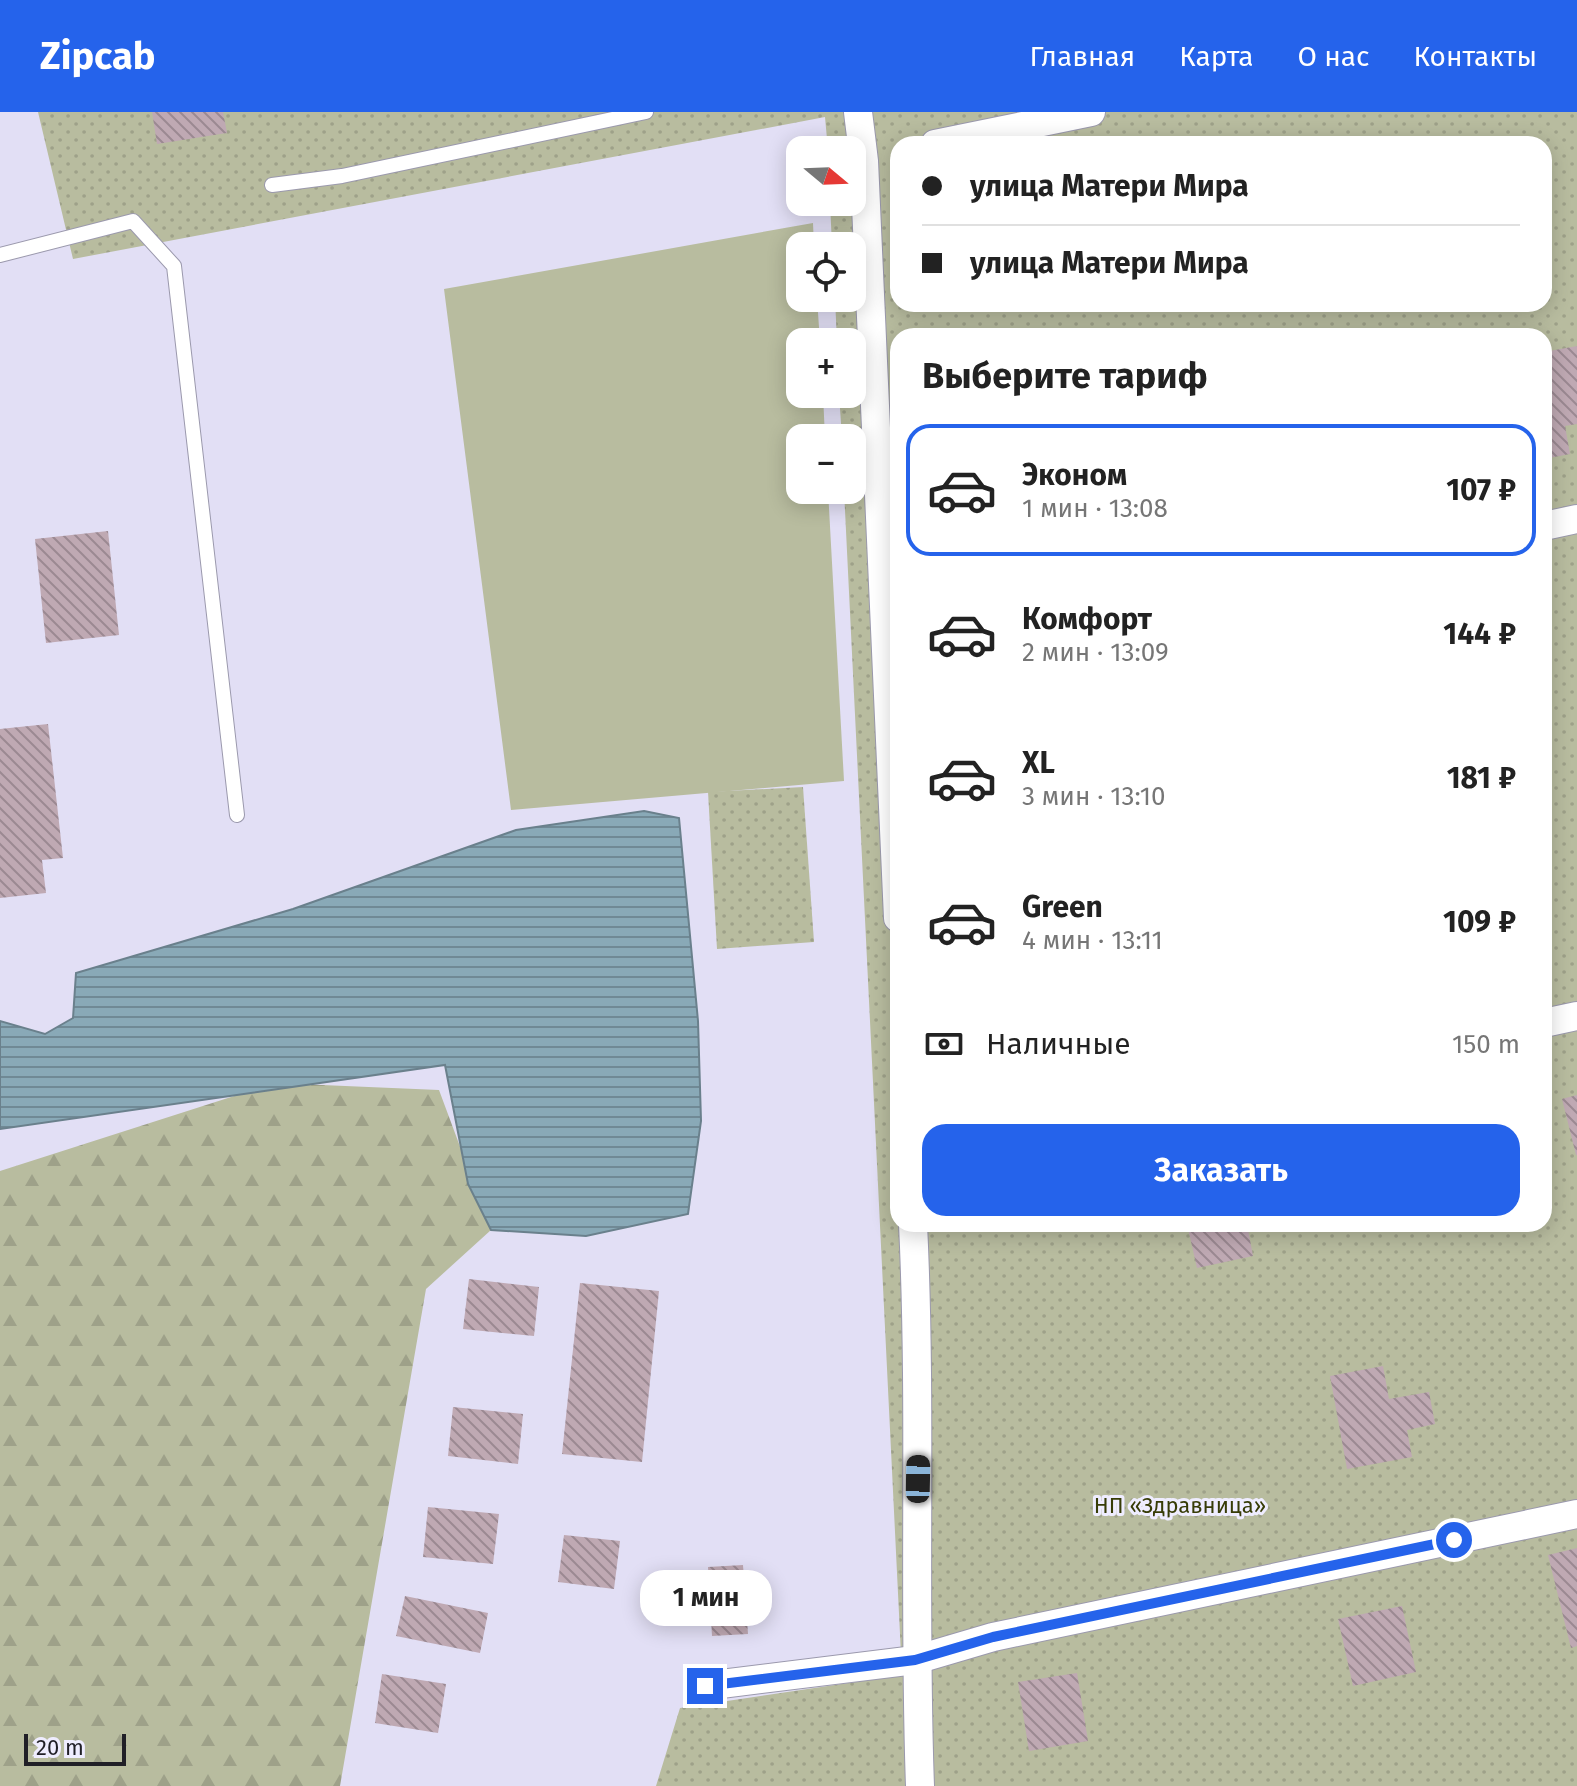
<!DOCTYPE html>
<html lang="ru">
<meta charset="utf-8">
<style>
:root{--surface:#fff;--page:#f6f6f6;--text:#222;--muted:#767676;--line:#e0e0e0;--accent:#2563eb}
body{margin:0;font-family:"Fira Sans",sans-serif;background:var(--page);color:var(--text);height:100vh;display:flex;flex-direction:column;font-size:30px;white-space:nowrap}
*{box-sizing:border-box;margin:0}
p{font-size:26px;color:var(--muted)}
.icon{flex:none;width:44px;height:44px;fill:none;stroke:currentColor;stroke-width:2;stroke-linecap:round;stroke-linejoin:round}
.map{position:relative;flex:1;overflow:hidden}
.panel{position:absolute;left:890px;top:216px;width:662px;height:904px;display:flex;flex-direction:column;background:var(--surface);border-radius:24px;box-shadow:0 4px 20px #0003}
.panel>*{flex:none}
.guide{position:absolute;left:890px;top:24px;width:662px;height:176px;border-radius:24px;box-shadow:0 4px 20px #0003;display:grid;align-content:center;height:176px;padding:0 32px;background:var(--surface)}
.needle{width:52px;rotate:109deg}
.tools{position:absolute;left:786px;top:24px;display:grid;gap:16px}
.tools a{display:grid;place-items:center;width:80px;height:80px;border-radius:16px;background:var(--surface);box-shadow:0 4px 20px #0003;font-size:40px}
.scale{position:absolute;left:24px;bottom:20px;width:102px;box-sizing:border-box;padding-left:8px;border:4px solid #201f27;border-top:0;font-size:22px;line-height:28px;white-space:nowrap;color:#201f27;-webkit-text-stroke:6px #efedff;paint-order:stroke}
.end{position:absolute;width:36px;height:36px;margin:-18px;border:10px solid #2563eb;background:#fff;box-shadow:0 0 0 4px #fff}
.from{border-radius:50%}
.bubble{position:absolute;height:56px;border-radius:24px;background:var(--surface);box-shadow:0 4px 20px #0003;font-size:26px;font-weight:700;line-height:56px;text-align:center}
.car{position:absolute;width:24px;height:48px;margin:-24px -12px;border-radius:10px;box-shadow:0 0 6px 2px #0007;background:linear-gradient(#222 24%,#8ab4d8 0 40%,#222 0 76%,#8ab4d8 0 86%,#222 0)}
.guide b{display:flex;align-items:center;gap:28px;height:76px;font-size:30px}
.guide b+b{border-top:2px solid var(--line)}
.guide i{width:20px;height:20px;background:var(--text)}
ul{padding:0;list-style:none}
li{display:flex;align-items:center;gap:24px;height:132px;margin:0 16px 12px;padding:0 16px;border:4px solid transparent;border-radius:24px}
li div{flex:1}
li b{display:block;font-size:30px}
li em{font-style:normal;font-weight:700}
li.selected{border-color:var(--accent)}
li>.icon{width:72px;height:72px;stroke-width:1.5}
h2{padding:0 32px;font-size:36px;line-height:96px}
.pay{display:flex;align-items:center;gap:20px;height:88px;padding:0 32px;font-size:30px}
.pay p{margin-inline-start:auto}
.button{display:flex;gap:16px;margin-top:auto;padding:16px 32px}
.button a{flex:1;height:92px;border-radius:24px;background:var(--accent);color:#fff;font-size:32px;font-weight:700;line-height:92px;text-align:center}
header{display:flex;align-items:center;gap:48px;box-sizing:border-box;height:112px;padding:0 40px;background:var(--accent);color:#fff}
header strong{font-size:38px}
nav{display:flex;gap:44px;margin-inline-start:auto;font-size:28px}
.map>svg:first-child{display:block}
</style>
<header>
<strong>Zipcab</strong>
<nav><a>Главная</a><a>Карта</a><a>О нас</a><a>Контакты</a></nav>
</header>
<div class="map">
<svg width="1577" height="1674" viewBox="0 0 1577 1674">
<defs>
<pattern id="green-dots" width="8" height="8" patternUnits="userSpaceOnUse" patternTransform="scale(2)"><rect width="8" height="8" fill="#b8bc9f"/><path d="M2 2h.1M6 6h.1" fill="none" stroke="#9ea189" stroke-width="1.8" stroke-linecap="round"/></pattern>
<pattern id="forest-firs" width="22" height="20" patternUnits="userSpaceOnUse" patternTransform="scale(2)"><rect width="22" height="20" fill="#b8bc9f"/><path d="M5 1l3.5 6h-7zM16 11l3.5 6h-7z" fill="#9ea189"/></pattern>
<pattern id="water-rules" width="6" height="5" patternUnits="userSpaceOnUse" patternTransform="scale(2)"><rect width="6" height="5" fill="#89a9b7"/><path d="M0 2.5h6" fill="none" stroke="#708995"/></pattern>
<pattern id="building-back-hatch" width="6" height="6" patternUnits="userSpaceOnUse" patternTransform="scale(2)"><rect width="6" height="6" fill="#bfa9b3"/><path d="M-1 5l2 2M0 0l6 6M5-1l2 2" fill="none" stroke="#9b8992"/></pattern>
</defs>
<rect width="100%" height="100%" fill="#e2dff5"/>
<g fill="url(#green-dots)" fill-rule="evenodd">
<path d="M38,0H1577V1674H656L680,1596L902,1563L844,378H852V326H842L839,282H852V230H837L835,186H852V134H832L830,90H852V38H828L825,5L73,147ZM898,32H1544V192H898ZM898,224H1544V1112H898Z"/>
<polygon points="803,675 814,830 717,837 708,680"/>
</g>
<polygon fill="url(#forest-firs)" points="275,971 439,978 491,1118 426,1177 340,1674 0,1674 0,1059"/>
<polygon fill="#b8bc9f" points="813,111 814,134 800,134 800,186 817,186 820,230 800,230 800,282 823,282 825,326 800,326 800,378 828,378 844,669 511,698 444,177"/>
<polygon fill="url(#water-rules)" stroke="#6a808c" stroke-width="2" points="644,699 679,706 698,909 701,1009 688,1102 586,1124 491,1118 468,1072 445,953 0,1017 0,909 45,922 73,906 76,861 293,797 516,718"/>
<g fill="url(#building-back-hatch)">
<polygon points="152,0 223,0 227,21 157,32"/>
<polygon points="1577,234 1577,312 1565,314 1570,342 1544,347 1544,240"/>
<polygon points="108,419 119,523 46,531 35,427"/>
<polygon points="48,612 63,746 42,748 46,781 0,786 0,617"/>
<polygon points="1577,983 1577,1043 1576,1043 1562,987"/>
<polygon points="1187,1112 1247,1112 1253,1144 1197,1156"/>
<polygon points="469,1167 539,1175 534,1224 463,1217"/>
<polygon points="580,1171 659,1179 642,1350 562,1342"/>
<polygon points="1383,1254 1389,1287 1429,1280 1435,1312 1407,1318 1412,1345 1347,1357 1330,1264"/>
<polygon points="453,1295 523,1302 518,1352 448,1344"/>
<polygon points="428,1395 499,1402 493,1452 423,1445"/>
<polygon points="564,1423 620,1429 614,1477 558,1470"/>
<polygon points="1577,1436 1577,1534 1571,1536 1548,1443"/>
<polygon points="743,1453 748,1522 712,1524 708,1455"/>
<polygon points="405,1484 488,1501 480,1541 396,1524"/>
<polygon points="1402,1494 1416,1560 1353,1574 1338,1507"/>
<polygon points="1077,1561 1088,1629 1029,1639 1018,1570"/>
<polygon points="382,1562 446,1572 438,1621 375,1611"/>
</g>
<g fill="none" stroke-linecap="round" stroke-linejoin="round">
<g stroke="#9b99ad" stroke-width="16">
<g id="service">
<polyline points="272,73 342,64 646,0"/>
<polyline points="0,143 133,109 174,154 237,703"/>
</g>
</g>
<g stroke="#9b99ad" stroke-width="30">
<g id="minor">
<polyline points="858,0 864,49 898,806"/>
<polyline points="935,32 1091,0"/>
<polyline points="1544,414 1577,407"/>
<polyline points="1544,911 1577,904"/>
<path d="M913,1112C922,1299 913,1487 920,1674"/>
<polyline points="705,1574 915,1548 993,1525 1577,1402"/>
</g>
</g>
<use href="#service" stroke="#fff" stroke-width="14"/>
<use href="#minor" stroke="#fff" stroke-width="28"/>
</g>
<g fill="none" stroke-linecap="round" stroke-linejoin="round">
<polyline stroke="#2563eb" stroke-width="10" points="705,1574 915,1548 993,1525 1454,1428"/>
</g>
<g text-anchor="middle" stroke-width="6" stroke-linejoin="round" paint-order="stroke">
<g font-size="22" fill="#373c07" stroke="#efedff">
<text x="1180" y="1401">НП «Здравница»</text>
</g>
</g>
</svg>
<div class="tools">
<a><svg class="needle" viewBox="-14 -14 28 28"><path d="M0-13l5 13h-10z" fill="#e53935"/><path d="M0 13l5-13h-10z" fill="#767676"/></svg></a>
<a><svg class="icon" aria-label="locate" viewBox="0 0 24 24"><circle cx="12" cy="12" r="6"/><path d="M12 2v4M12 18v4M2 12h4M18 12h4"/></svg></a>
<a>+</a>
<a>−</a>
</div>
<div class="scale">20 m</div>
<i class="end from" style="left:1454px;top:1428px"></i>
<i class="end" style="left:705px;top:1574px"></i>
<div class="bubble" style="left:640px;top:1458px;width:132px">1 мин</div>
<i class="car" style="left:918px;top:1367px;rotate:1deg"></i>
<div class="guide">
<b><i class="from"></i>улица Матери Мира</b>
<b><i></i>улица Матери Мира</b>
</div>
<section class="panel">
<h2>Выберите тариф</h2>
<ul>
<li class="selected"><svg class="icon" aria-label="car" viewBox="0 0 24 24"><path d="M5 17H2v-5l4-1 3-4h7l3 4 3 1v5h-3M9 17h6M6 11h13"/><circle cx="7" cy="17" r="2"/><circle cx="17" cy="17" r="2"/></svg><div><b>Эконом</b><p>1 мин · 13:08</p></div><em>107 ₽</em></li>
<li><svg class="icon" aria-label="car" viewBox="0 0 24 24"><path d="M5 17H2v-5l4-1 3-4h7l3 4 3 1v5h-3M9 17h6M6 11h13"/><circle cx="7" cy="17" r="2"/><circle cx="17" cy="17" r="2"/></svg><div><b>Комфорт</b><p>2 мин · 13:09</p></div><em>144 ₽</em></li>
<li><svg class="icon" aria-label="car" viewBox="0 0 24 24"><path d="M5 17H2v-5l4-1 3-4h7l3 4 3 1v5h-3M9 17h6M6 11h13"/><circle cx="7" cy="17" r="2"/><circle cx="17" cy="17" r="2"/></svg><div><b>XL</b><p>3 мин · 13:10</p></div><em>181 ₽</em></li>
<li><svg class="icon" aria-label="car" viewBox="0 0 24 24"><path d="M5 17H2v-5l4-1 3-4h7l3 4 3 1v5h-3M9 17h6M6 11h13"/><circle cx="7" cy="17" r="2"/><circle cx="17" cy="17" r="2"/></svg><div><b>Green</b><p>4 мин · 13:11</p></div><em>109 ₽</em></li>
</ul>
<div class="pay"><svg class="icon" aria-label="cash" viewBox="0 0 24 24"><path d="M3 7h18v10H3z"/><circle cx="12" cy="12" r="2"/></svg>Наличные<p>150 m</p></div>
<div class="button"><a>Заказать</a></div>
</section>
</div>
